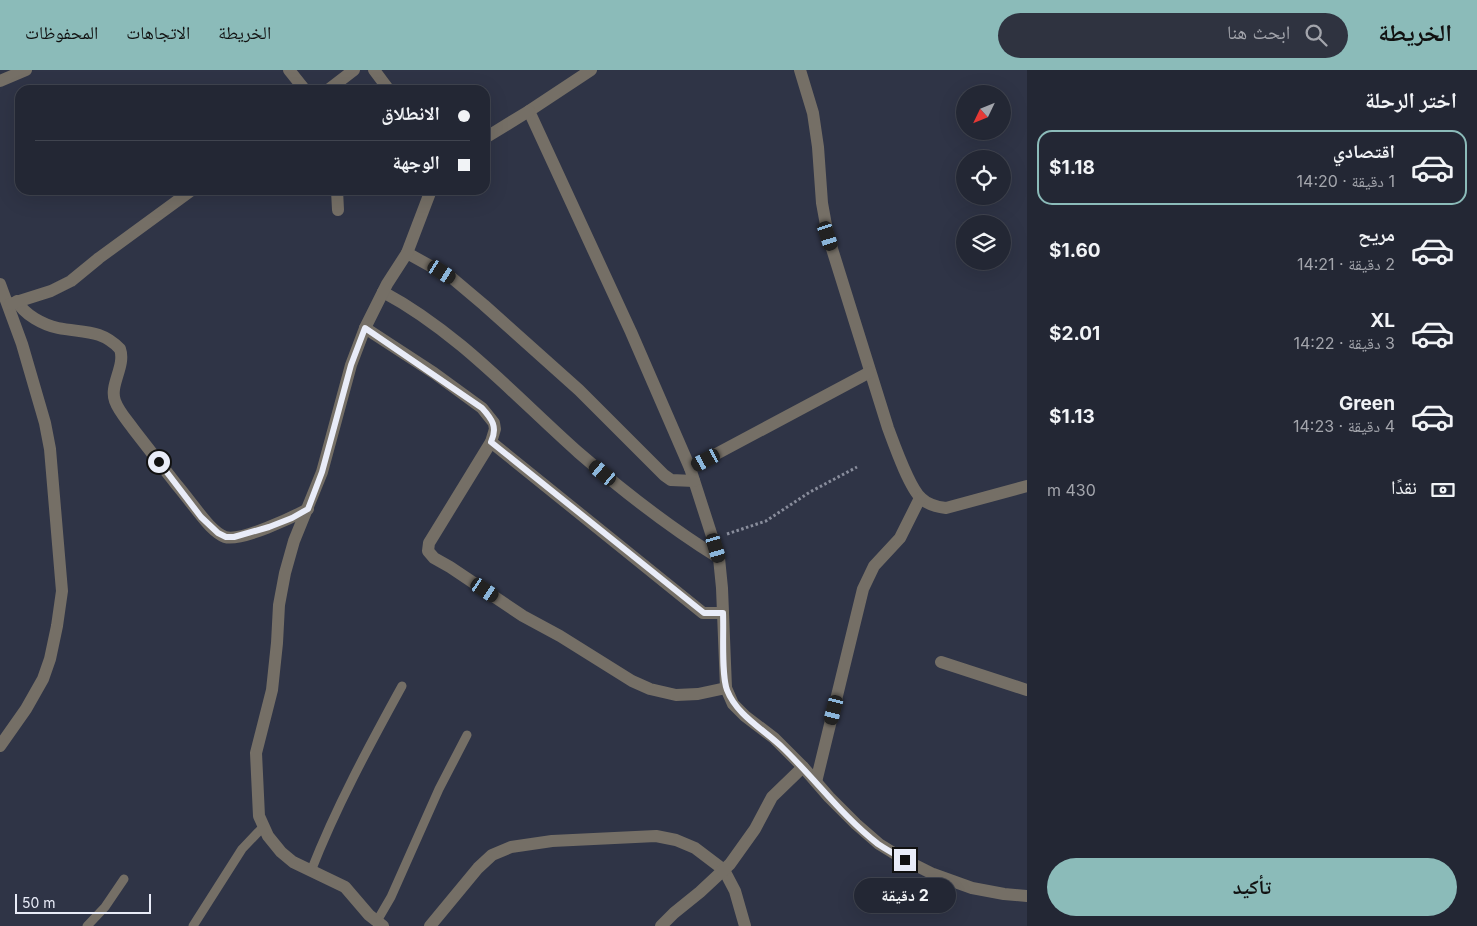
<!DOCTYPE html>
<html lang="ar">
<meta charset="utf-8">
<style>
:root{--surface:#232734;--page:#2f3340;--text:#f1f3f6;--muted:#a3a5ac;--line:#40444f;--accent:#8bbbb9}
body{margin:0;font-family:Inter,"Noto Naskh Arabic",sans-serif;background:var(--page);color:var(--text);direction:rtl;height:100vh;display:flex;flex-direction:column;font-size:19px;white-space:nowrap}
*{box-sizing:border-box;margin:0}
p{font-size:16px;color:var(--muted)}
.icon{flex:none;width:28px;height:28px;fill:none;stroke:currentColor;stroke-width:2;stroke-linecap:round;stroke-linejoin:round}
.map{position:relative;flex:1;overflow:hidden;direction:ltr}
.side{display:flex;flex-direction:column;background:var(--surface);width:450px}
.side>*{flex:none}
.guide{position:absolute;left:15px;top:15px;width:475px;height:110px;border-radius:15px;box-shadow:0 5px 20px #0002,0 0 0 1px var(--line);direction:rtl;display:grid;align-content:center;height:110px;padding:0 20px;background:var(--surface)}
.needle{width:32px;rotate:227deg}
.tools{position:absolute;left:956px;top:15px;display:grid;gap:10px}
.tools a{display:grid;place-items:center;width:55px;height:55px;border-radius:50%;background:var(--surface);box-shadow:0 5px 20px #0002,0 0 0 1px var(--line);font-size:25px}
.scale{position:absolute;left:15px;bottom:12px;width:136px;box-sizing:border-box;padding-left:5px;border:2px solid #e9ecf8;border-top:0;font-size:14px;line-height:18px;white-space:nowrap;color:#e9ecf8;-webkit-text-stroke:4px #2f3446;paint-order:stroke}
.end{position:absolute;width:22px;height:22px;margin:-11px;border:6px solid #e9ecf8;background:#111;box-shadow:0 0 0 2px #111}
.from{border-radius:50%}
.bubble{position:absolute;height:35px;border-radius:18px;background:var(--surface);box-shadow:0 5px 20px #0002,0 0 0 1px var(--line);font-size:16px;font-weight:700;line-height:35px;text-align:center;direction:rtl}
.car{position:absolute;width:15px;height:30px;margin:-15px -8px;border-radius:6px;box-shadow:0 0 4px 1px #0007;background:linear-gradient(#222 24%,#8ab4d8 0 40%,#222 0 76%,#8ab4d8 0 86%,#222 0)}
.guide b{display:flex;align-items:center;gap:18px;height:48px;font-size:19px}
.guide b+b{border-top:1px solid var(--line)}
.guide i{width:12px;height:12px;background:var(--text)}
ul{padding:0;list-style:none}
li{display:flex;align-items:center;gap:15px;height:75px;margin:0 10px 8px;padding:0 10px;border:2px solid transparent;border-radius:15px}
li div{flex:1}
li b{display:block;font-size:19px}
li em{font-style:normal;font-weight:700}
li.on{border-color:var(--accent)}
li>.icon{width:45px;height:45px;stroke-width:1.5}
h2{padding:0 20px;font-size:22px;line-height:60px}
.pay{display:flex;align-items:center;gap:12px;height:55px;padding:0 20px;font-size:19px}
.pay p{margin-inline-start:auto}
.action{display:flex;gap:10px;margin-top:auto;padding:10px 20px}
.action a{flex:1;height:58px;border-radius:30px;background:var(--accent);color:#111;font-size:20px;font-weight:700;line-height:58px;text-align:center}
header{display:flex;align-items:center;gap:30px;box-sizing:border-box;height:70px;padding:0 25px;background:var(--accent);color:#111}
header strong{font-size:24px}
nav{display:flex;gap:28px;margin-inline-start:auto;font-size:18px}
.search{width:350px;height:45px;background:var(--page);display:flex;align-items:center;gap:12px;box-sizing:border-box;padding:0 18px;border-radius:28px;color:var(--muted);font-size:19px}
main{display:flex;flex:1;min-height:0}
.map>svg:first-child{display:block}
</style>
<header>
<strong>الخريطة</strong>
<div class="search"><svg class="icon" aria-label="search" viewBox="0 0 24 24"><circle cx="10" cy="10" r="6"/><path d="M15 15l6 6"/></svg>ابحث هنا</div>
<nav><a>الخريطة</a><a>الاتجاهات</a><a>المحفوظات</a></nav>
</header>
<main>
<section class="side">
<h2>اختر الرحلة</h2>
<ul>
<li class="on"><svg class="icon" aria-label="car" viewBox="0 0 24 24"><path d="M5 17H2v-5l4-1 3-4h7l3 4 3 1v5h-3M9 17h6M6 11h13"/><circle cx="7" cy="17" r="2"/><circle cx="17" cy="17" r="2"/></svg><div><b>اقتصادي</b><p>1 دقيقة · 14:20</p></div><em>$1.18</em></li>
<li><svg class="icon" aria-label="car" viewBox="0 0 24 24"><path d="M5 17H2v-5l4-1 3-4h7l3 4 3 1v5h-3M9 17h6M6 11h13"/><circle cx="7" cy="17" r="2"/><circle cx="17" cy="17" r="2"/></svg><div><b>مريح</b><p>2 دقيقة · 14:21</p></div><em>$1.60</em></li>
<li><svg class="icon" aria-label="car" viewBox="0 0 24 24"><path d="M5 17H2v-5l4-1 3-4h7l3 4 3 1v5h-3M9 17h6M6 11h13"/><circle cx="7" cy="17" r="2"/><circle cx="17" cy="17" r="2"/></svg><div><b>XL</b><p>3 دقيقة · 14:22</p></div><em>$2.01</em></li>
<li><svg class="icon" aria-label="car" viewBox="0 0 24 24"><path d="M5 17H2v-5l4-1 3-4h7l3 4 3 1v5h-3M9 17h6M6 11h13"/><circle cx="7" cy="17" r="2"/><circle cx="17" cy="17" r="2"/></svg><div><b>Green</b><p>4 دقيقة · 14:23</p></div><em>$1.13</em></li>
</ul>
<div class="pay"><svg class="icon" aria-label="cash" viewBox="0 0 24 24"><path d="M3 7h18v10H3z"/><circle cx="12" cy="12" r="2"/></svg>نقدًا<p>430 m</p></div>
<div class="action"><a>تأكيد</a></div>
</section>
<div class="map">
<svg width="1027" height="856" viewBox="0 0 1027 856">
<rect width="100%" height="100%" fill="#2f3446"/>
<g fill="none" stroke-linecap="round" stroke-linejoin="round">
<polyline stroke="#898d9c" stroke-width="3" stroke-dasharray="2.5 2.5" stroke-linecap="butt" points="727,464 766,451 810,422 857,397"/>
<g stroke="#756f66" stroke-width="9">
<path d="M311,801C336,737 369,676 402,616"/>
<polyline points="377,851 391,827 439,719 467,665"/>
<polyline points="87,856 105,837 124,809"/>
<polyline points="193,856 242,779 264,756"/>
</g>
<g stroke="#756f66" stroke-width="12">
<polyline points="289,0 305,20"/>
<polyline points="374,0 389,20"/>
<polyline points="591,0 529,41 631,262 690,398 719,488 722,518 726,618 733,634 745,646 774,668 803,697 829,727 856,754 879,774 905,790 933,804 972,818 1004,824 1027,826"/>
<path d="M800,0L813,43L818,77L822,133L828,166L888,358C894,374 909,417 921,428C928,435 937,437 946,438L1027,416"/>
<polyline points="0,11 26,0"/>
<polyline points="328,20 354,0"/>
<polyline points="485,68 529,41"/>
<polyline points="337,120 338,140"/>
<polyline points="407,183 452,208 484,235 579,320 664,405 671,410 694,411"/>
<polyline points="0,214 22,274 45,353 50,379 62,521 57,556 50,589 43,609 26,639 0,676"/>
<path d="M383,222C458,262 516,327 579,383C623,421 669,457 719,488"/>
<path d="M17,231C24,245 44,255 58,258C83,263 101,259 120,279C126,296 109,315 115,331C119,342 127,350 134,360C148,378 162,396 176,414C188,428 198,443 210,456C214,460 219,465 225,467C241,472 293,447 308,439"/>
<polyline points="10,234 51,221 71,211 99,188 192,120"/>
<polyline points="365,258 434,303 482,338 494,353 495,359 491,372 429,473 428,481 434,488 450,497 523,546 560,566 632,611 650,619 676,625 698,624 726,618"/>
<polyline points="491,372 703,543 723,543"/>
<polyline points="690,398 870,302"/>
<polyline points="941,592 1027,620"/>
<polyline points="816,712 863,519 874,496 900,468 920,428"/>
<polyline points="383,856 369,845 345,817 293,792 281,782 268,766 259,746 256,683 272,620 277,573 279,535 285,503 294,471 322,402 351,295 365,258 387,214 407,183 431,120"/>
<polyline points="430,856 478,798 492,785 511,777 552,771 656,766 676,770 695,778 724,800 735,821 745,856"/>
<polyline points="661,856 674,843 700,822 730,794 755,759 772,727 803,697"/>
</g>
</g>
<g fill="none" stroke-linecap="round" stroke-linejoin="round">
<path stroke="#e9ecf8" stroke-width="6" d="M159,392L201,447L218,463L226,467H234L269,457L292,448L308,439L322,402L351,295L365,258L482,338C492,349 498,357 491,372L704,543H723C724,562 721,604 727,620C737,646 765,660 784,679C816,710 843,747 878,774C887,780 896,785 905,790"/>
</g>
</svg>
<div class="tools">
<a><svg class="needle" viewBox="-14 -14 28 28"><path d="M0-13l5 13h-10z" fill="#e53935"/><path d="M0 13l5-13h-10z" fill="#a3a5ac"/></svg></a>
<a><svg class="icon" aria-label="locate" viewBox="0 0 24 24"><circle cx="12" cy="12" r="6"/><path d="M12 2v4M12 18v4M2 12h4M18 12h4"/></svg></a>
<a><svg class="icon" aria-label="layers" viewBox="0 0 24 24"><path d="M12 4l9 5-9 5-9-5zM3 14l9 5 9-5"/></svg></a>
</div>
<div class="scale">50 m</div>
<i class="end from" style="left:159px;top:392px"></i>
<i class="end" style="left:905px;top:790px"></i>
<div class="bubble" style="left:854px;top:808px;width:102px">2 دقيقة</div>
<i class="car" style="left:828px;top:166px;rotate:162deg"></i>
<i class="car" style="left:442px;top:202px;rotate:123deg"></i>
<i class="car" style="left:706px;top:390px;rotate:242deg"></i>
<i class="car" style="left:603px;top:403px;rotate:310deg"></i>
<i class="car" style="left:716px;top:478px;rotate:163deg"></i>
<i class="car" style="left:485px;top:520px;rotate:124deg"></i>
<i class="car" style="left:834px;top:640px;rotate:194deg"></i>
<div class="guide">
<b><i class="from"></i>الانطلاق</b>
<b><i></i>الوجهة</b>
</div>
</div>
</main>
